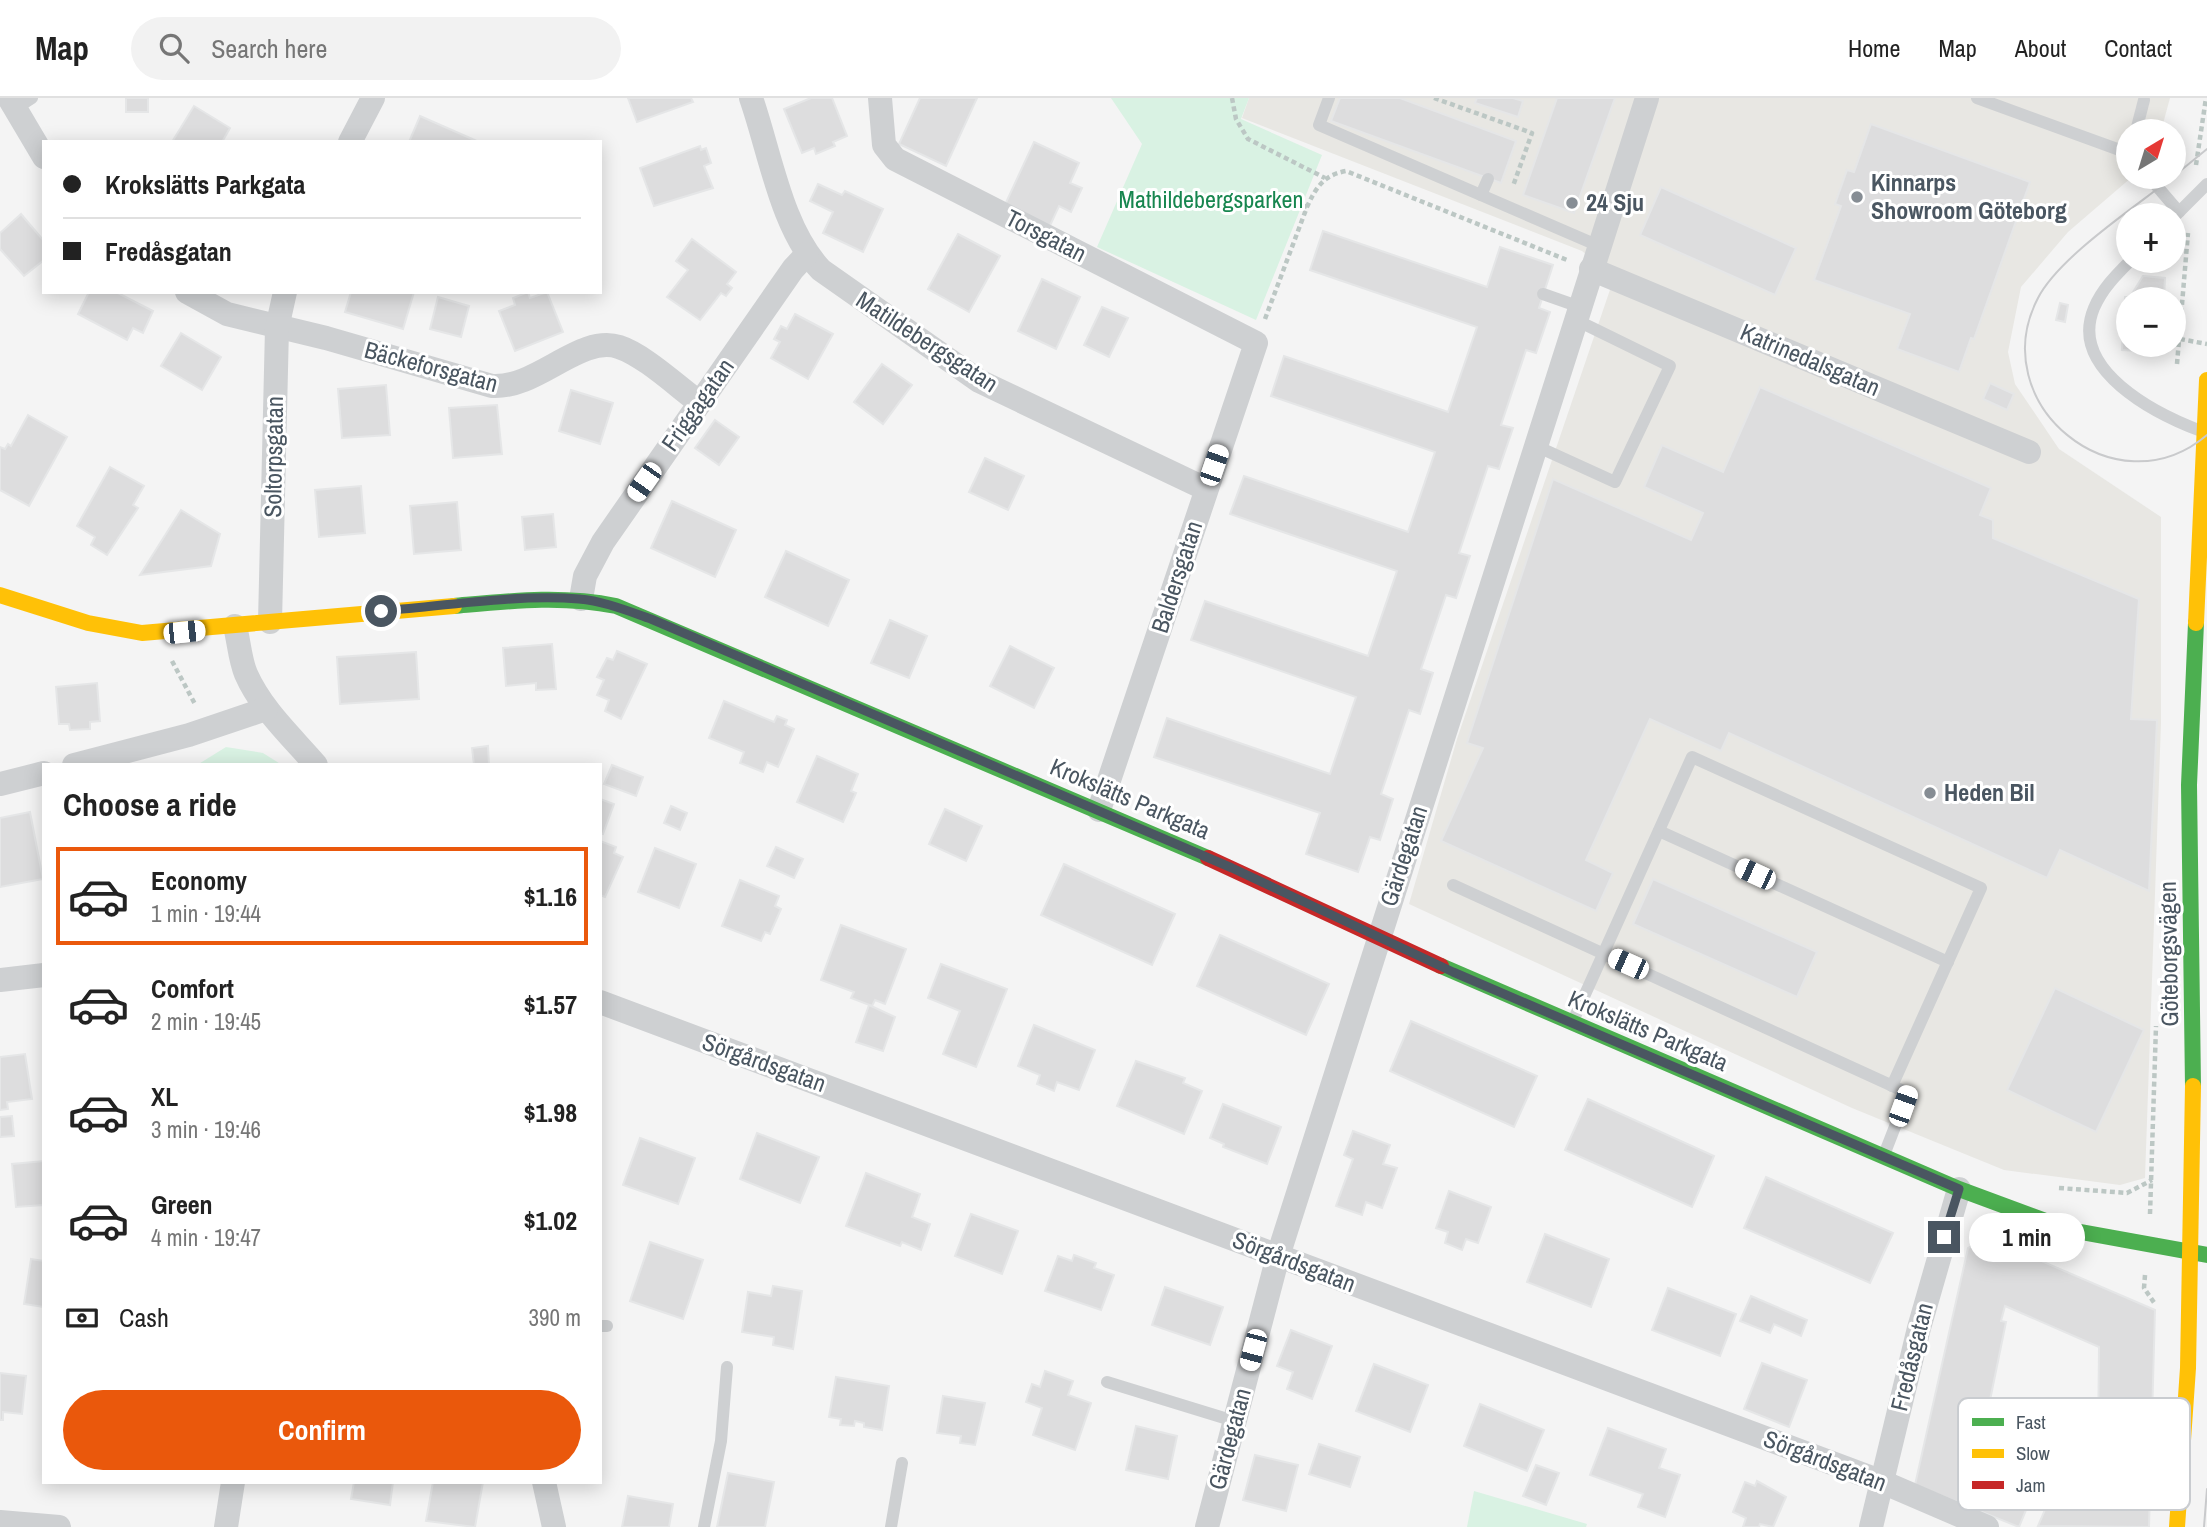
<!DOCTYPE html>
<meta charset="utf-8">
<style>
:root{--surface:#fff;--page:#f2f2f2;--text:#222;--muted:#767676;--line:#e0e0e0;--accent:#ea580c}
body{margin:0;font-family:"Archivo Narrow",sans-serif;background:var(--page);color:var(--text);height:100vh;display:flex;flex-direction:column;font-size:26px;white-space:nowrap}
*{box-sizing:border-box;margin:0}
p{font-size:23px;color:var(--muted)}
.icon{flex:none;width:38px;height:38px;fill:none;stroke:currentColor;stroke-width:2;stroke-linecap:round;stroke-linejoin:round}
.map{position:relative;flex:1;overflow:hidden}
.sheet{position:absolute;left:42px;top:665px;width:560px;height:721px;display:flex;flex-direction:column;background:var(--surface);border-radius:0px;box-shadow:0 4px 18px #0003}
.sheet>*{flex:none}
.banner{position:absolute;left:42px;top:42px;width:560px;height:154px;border-radius:0px;box-shadow:0 4px 18px #0003;display:grid;align-content:center;height:154px;padding:0 21px;background:var(--surface)}
.needle{width:46px;rotate:38deg}
.controls{position:absolute;left:2116px;top:21px;display:grid;gap:14px}
.controls a{display:grid;place-items:center;width:70px;height:70px;border-radius:50%;background:var(--surface);box-shadow:0 4px 18px #0003;font-size:35px}
.end{position:absolute;width:32px;height:32px;margin:-16px;border:9px solid #4a5661;background:#fff;box-shadow:0 0 0 4px #fff}
.from{border-radius:50%}
.bubble{position:absolute;height:49px;border-radius:24px;background:var(--surface);box-shadow:0 4px 18px #0003;font-size:23px;font-weight:800;line-height:49px;text-align:center}
.car{position:absolute;width:21px;height:42px;margin:-21px -10px;border-radius:9px;box-shadow:0 0 5px 2px #0007;background:linear-gradient(#fff 24%,#345 0 40%,#fff 0 76%,#345 0 86%,#fff 0)}
.banner b{display:flex;align-items:center;gap:24px;height:66px;font-size:26px}
.banner b+b{border-top:2px solid var(--line)}
.banner i{width:18px;height:18px;background:var(--text)}
ul{padding:0;list-style:none}
li{display:flex;align-items:center;gap:21px;height:98px;margin:0 14px 10px;padding:0 7px;border:4px solid transparent;border-radius:0px}
li div{flex:1}
li b{display:block;font-size:26px}
li em{font-style:normal;font-weight:800}
li.on{border-color:var(--accent)}
li>.icon{width:63px;height:63px;stroke-width:1.5}
h2{padding:0 21px;font-size:32px;line-height:84px}
.pay{display:flex;align-items:center;gap:18px;height:77px;padding:0 21px;font-size:26px}
.pay p{margin-inline-start:auto}
.cta{display:flex;gap:14px;margin-top:auto;padding:14px 21px}
.cta a{flex:1;height:80px;border-radius:42px;background:var(--accent);color:#fff;font-size:28px;font-weight:800;line-height:80px;text-align:center}
header{display:flex;align-items:center;gap:42px;box-sizing:border-box;height:98px;padding:0 35px;background:var(--surface);border-bottom:2px solid var(--line)}
header strong{font-size:33px}
nav{display:flex;gap:38px;margin-inline-start:auto;font-size:24px}
.search{width:490px;height:63px;background:var(--page);display:flex;align-items:center;gap:18px;box-sizing:border-box;padding:0 24px;border-radius:38px;color:var(--muted);font-size:26px}
.map>svg:first-child{display:block}
</style>
<header>
<strong>Map</strong>
<div class="search"><svg class="icon" aria-label="search" viewBox="0 0 24 24"><circle cx="10" cy="10" r="6"/><path d="M15 15l6 6"/></svg>Search here</div>
<nav><a>Home</a><a>Map</a><a>About</a><a>Contact</a></nav>
</header>
<div class="map">
<svg width="2207" height="1429" viewBox="0 0 2207 1429">
<rect width="100%" height="100%" fill="#f4f4f4"/>
<polygon fill="#e8e7e3" points="1249,0 2170,0 2161,33 2128,33 2128,79 2132,79 2068,134 2021,189 2008,254 2015,286 2059,351 2161,419 2161,625 2145,1080 2120,1087 2004,1072 1852,1010 1409,806 1457,641 1614,180 1582,153 1242,20"/>
<g fill="#d9f2e3">
<polygon points="1111,0 1249,0 1241,21 1322,57 1256,222 1097,149 1142,46"/>
<polygon points="226,649 263,655 282,667 197,667"/>
<polygon points="1474,1393 1587,1426 1586,1429 1467,1429"/>
</g>
<g fill="#ddddde" stroke="#e5e6e7" stroke-width="2">
<rect x="126" y="0" width="22" height="14"/>
<polygon points="628,0 691,0 693,4 637,24"/>
<polygon points="832,0 847,38 833,44 835,48 816,56 814,50 802,55 784,11 811,0"/>
<polygon points="920,0 977,0 946,68 899,46"/>
<polygon points="1340,0 1400,0 1516,43 1501,85 1331,23"/>
<polygon points="1477,0 1513,0 1523,3 1518,19 1475,5"/>
<polygon points="1557,0 1615,0 1574,115 1523,97"/>
<polygon points="194,8 230,30 222,44 172,44"/>
<polygon points="420,18 479,44 409,44"/>
<polygon points="1871,26 2030,84 1974,241 1971,240 1959,274 1897,251 1910,216 1814,182 1841,108 1835,106 1847,72 1854,74"/>
<polygon points="1034,44 1079,65 1070,85 1082,90 1071,114 1059,108 1048,132 1003,111"/>
<polygon points="700,48 701,52 706,50 711,65 704,68 713,90 654,108 640,70"/>
<polygon points="818,86 842,97 845,93 883,111 863,154 823,135 833,114 810,103"/>
<polygon points="1661,89 1796,150 1775,197 1640,137"/>
<polygon points="21,116 44,143 44,162 24,178 0,151 0,135"/>
<polygon points="1323,133 1487,189 1500,149 1553,167 1539,210 1550,214 1536,255 1526,252 1501,327 1513,330 1499,371 1488,368 1459,455 1470,458 1456,500 1446,497 1421,571 1433,575 1420,616 1409,612 1381,696 1393,701 1380,742 1370,739 1358,774 1306,756 1320,715 1154,659 1167,620 1330,676 1356,599 1191,542 1205,503 1368,558 1397,473 1230,416 1244,378 1408,434 1435,354 1271,298 1284,258 1448,314 1477,229 1310,172"/>
<polygon points="958,136 1000,158 969,214 928,191"/>
<polygon points="692,141 736,174 727,186 732,190 726,198 721,195 700,222 667,199 688,172 676,163"/>
<polygon points="2143,178 2165,180 2164,201 2128,201 2128,247 2161,247 2160,254 2122,252 2125,199 2130,199"/>
<polygon points="1042,181 1080,199 1056,251 1018,233"/>
<polygon points="89,194 116,194 153,213 143,235 133,230 127,242 78,216"/>
<polygon points="351,194 414,194 403,231 345,214"/>
<polygon points="528,194 530,200 547,194 563,234 515,253 499,213 515,207 513,200"/>
<polygon points="438,199 469,208 461,239 430,231"/>
<polygon points="2060,205 2068,207 2065,224 2056,222"/>
<polygon points="1102,209 1128,220 1109,259 1084,247"/>
<polygon points="795,216 833,236 808,281 771,260 780,244 774,241 781,228 787,231"/>
<polygon points="181,235 221,259 202,292 161,268"/>
<polygon points="882,266 912,287 883,326 854,304"/>
<polygon points="1990,285 2014,296 2007,312 1983,301"/>
<polygon points="386,287 390,337 342,340 338,291"/>
<polygon points="1760,289 1991,390 1980,417 1993,422 1993,440 2139,501 2131,621 2157,622 2149,793 2060,752 2047,780 1729,635 1721,653 1650,621 1586,762 1613,775 1596,813 1441,743 1483,650 1467,645 1553,381 1691,442 1703,415 1644,389 1662,347 1723,374"/>
<polygon points="571,292 613,305 600,346 559,333"/>
<polygon points="497,307 502,356 453,360 449,310"/>
<polygon points="28,317 67,339 29,408 0,392 0,349 5,351 8,346 11,348"/>
<polygon points="715,322 739,339 719,367 695,350"/>
<polygon points="985,360 1024,378 1008,412 969,394"/>
<polygon points="110,369 144,388 133,407 138,410 107,457 91,447 95,439 77,428"/>
<polygon points="361,388 365,435 319,439 315,392"/>
<polygon points="672,403 736,432 715,479 651,450"/>
<polygon points="457,404 461,452 414,456 410,408"/>
<polygon points="181,412 220,436 211,468 140,477"/>
<polygon points="553,416 556,449 525,452 522,419"/>
<polygon points="786,453 849,482 828,528 765,499"/>
<polygon points="890,522 927,538 909,580 871,565"/>
<polygon points="552,546 556,591 536,592 536,585 506,588 503,550"/>
<polygon points="1010,548 1054,570 1034,610 990,588"/>
<polygon points="617,553 647,566 621,621 605,613 609,602 597,597 604,582 597,579 607,560 613,562"/>
<polygon points="416,554 419,601 340,606 337,559"/>
<polygon points="97,585 100,623 90,624 90,631 70,632 69,626 59,626 56,589"/>
<polygon points="724,603 774,624 777,618 787,622 785,627 794,631 778,669 767,664 763,674 740,665 744,654 709,640"/>
<polygon points="488,648 489,667 474,667 472,650"/>
<polygon points="817,658 858,676 851,693 856,695 843,724 797,704"/>
<polygon points="612,667 643,679 636,698 604,686"/>
<polygon points="600,701 614,706 603,736 600,735"/>
<polygon points="671,708 687,715 680,732 664,725"/>
<polygon points="945,711 982,728 966,763 929,746"/>
<polygon points="30,714 43,781 0,789 0,720"/>
<polygon points="600,743 616,749 614,755 623,759 605,799 600,797"/>
<polygon points="776,749 803,761 794,780 767,768"/>
<polygon points="655,750 696,766 679,810 638,794"/>
<polygon points="1064,766 1175,816 1152,867 1041,817"/>
<polygon points="1653,781 1817,854 1797,899 1633,826"/>
<polygon points="740,782 779,798 775,808 781,811 770,836 765,834 761,843 722,828"/>
<polygon points="841,827 906,851 885,906 875,902 872,908 851,900 854,894 821,882"/>
<polygon points="1220,837 1329,886 1306,937 1197,888"/>
<polygon points="941,866 1007,891 976,969 943,956 960,913 928,900"/>
<polygon points="2055,890 2144,932 2096,1034 2007,992"/>
<polygon points="869,907 895,919 883,953 856,944"/>
<polygon points="1411,923 1537,978 1514,1029 1390,973"/>
<polygon points="1034,927 1095,952 1079,992 1057,984 1054,993 1037,986 1040,977 1018,968"/>
<polygon points="25,956 32,1001 7,1004 8,1011 0,1012 0,959"/>
<polygon points="1136,963 1185,980 1183,985 1202,993 1184,1036 1117,1008"/>
<polygon points="1588,1001 1714,1058 1692,1109 1565,1052"/>
<polygon points="1223,1006 1281,1029 1267,1066 1223,1049 1224,1046 1210,1040"/>
<polygon points="12,1018 14,1038 0,1039 0,1019"/>
<polygon points="1353,1033 1390,1047 1383,1066 1397,1070 1382,1110 1366,1104 1362,1117 1336,1108 1353,1061 1344,1057"/>
<polygon points="757,1035 819,1059 800,1105 740,1081"/>
<polygon points="640,1040 695,1060 678,1106 623,1087"/>
<polygon points="44,1063 44,1107 16,1109 12,1066"/>
<polygon points="866,1075 920,1096 912,1119 930,1126 921,1152 902,1144 900,1148 846,1128"/>
<polygon points="1766,1079 1893,1135 1870,1185 1744,1130"/>
<polygon points="1449,1093 1491,1109 1478,1145 1466,1141 1462,1152 1445,1145 1448,1134 1436,1130"/>
<polygon points="971,1116 1018,1133 1002,1176 955,1158"/>
<polygon points="1545,1136 1609,1161 1591,1209 1527,1184"/>
<polygon points="1988,1140 2155,1212 2149,1429 2038,1428 2056,1386 2096,1402 2106,1396 2108,1351 2098,1347 2099,1249 2005,1208 2001,1223 2006,1224 1978,1361 1986,1365 1989,1357 2040,1378 2019,1429 1915,1387 1968,1150"/>
<polygon points="650,1144 703,1162 683,1221 630,1203"/>
<polygon points="1074,1157 1096,1165 1094,1170 1114,1177 1101,1212 1045,1193 1058,1158 1072,1163"/>
<polygon points="31,1161 44,1163 44,1209 24,1206"/>
<polygon points="773,1188 802,1193 793,1251 773,1247 774,1239 742,1234 748,1194 771,1198"/>
<polygon points="1165,1189 1223,1209 1210,1247 1152,1227"/>
<polygon points="1668,1190 1736,1216 1720,1258 1652,1232"/>
<polygon points="1751,1198 1807,1222 1801,1238 1774,1226 1770,1235 1740,1223"/>
<polygon points="1291,1232 1332,1248 1312,1301 1287,1291 1293,1274 1277,1268"/>
<polygon points="1762,1265 1807,1282 1789,1329 1744,1311"/>
<polygon points="1374,1266 1428,1287 1410,1334 1356,1313"/>
<polygon points="1045,1273 1073,1283 1068,1297 1091,1305 1075,1352 1033,1337 1042,1310 1026,1304 1032,1286 1040,1289"/>
<polygon points="0,1275 26,1278 22,1316 3,1314 3,1322 0,1322"/>
<polygon points="836,1279 889,1288 882,1332 864,1329 864,1325 855,1323 854,1328 840,1327 841,1321 829,1319"/>
<polygon points="943,1298 985,1305 975,1347 960,1345 961,1338 937,1335"/>
<polygon points="1480,1306 1544,1332 1527,1373 1464,1348"/>
<polygon points="1136,1328 1177,1338 1168,1381 1126,1372"/>
<polygon points="1608,1330 1666,1351 1659,1370 1680,1377 1665,1419 1638,1409 1643,1396 1590,1377"/>
<polygon points="1319,1346 1360,1359 1350,1389 1309,1376"/>
<polygon points="1255,1357 1298,1367 1286,1413 1243,1402"/>
<polygon points="1536,1367 1559,1375 1546,1407 1523,1398"/>
<polygon points="728,1375 774,1384 765,1429 717,1429"/>
<polygon points="1757,1383 1786,1399 1773,1429 1760,1426 1759,1429 1743,1429 1746,1420 1733,1414 1745,1384 1755,1388"/>
<polygon points="354,1384 393,1384 390,1407 351,1401"/>
<polygon points="433,1384 483,1384 475,1429 426,1423"/>
<polygon points="628,1398 673,1406 669,1429 622,1429"/>
</g>
<g fill="none" stroke-linecap="round" stroke-linejoin="round">
<g stroke="#bcc7c4" stroke-width="4.5" stroke-dasharray="5 3.5" stroke-linecap="butt">
<polyline points="1232,0 1236,21 1248,41 1325,80"/>
<polyline points="1434,0 1532,35 1513,88"/>
<polyline points="2196,67 2206,0"/>
<polyline points="1280,97 1307,109"/>
<path d="M1265,221L1307,109C1316,89 1324,77 1346,73L1567,162"/>
<polyline points="2180,241 2207,246"/>
<polyline points="2177,266 2188,135"/>
<polyline points="172,563 196,608"/>
<polyline points="2059,1090 2127,1095 2152,1082"/>
<polyline points="2150,1116 2156,928"/>
<polyline points="2145,1177 2144,1190 2155,1206"/>
</g>
<g stroke="#ced0d2" stroke-width="12">
<polyline points="1329,0 1319,27 1599,148"/>
<polyline points="1977,0 2128,55"/>
<polyline points="15,11 32,0"/>
<polyline points="2136,33 2144,2"/>
<polyline points="2149,79 2179,114"/>
<polyline points="1481,97 1488,81"/>
<polyline points="2174,119 2207,86"/>
<path d="M2130,163C2116,177 2102,191 2094,210C2068,272 2156,316 2201,333"/>
<polyline points="1543,196 1580,209"/>
<polyline points="1536,348 1615,384 1670,268 1576,222"/>
<polyline points="1659,733 1948,864"/>
<polyline points="1453,787 1908,995 1884,1057"/>
<polyline points="1573,923 1692,659 1981,790 1892,988"/>
<polyline points="600,1228 607,1228"/>
<polyline points="1107,1284 1234,1323"/>
<polyline points="704,1429 721,1343 727,1269"/>
<polyline points="891,1429 902,1365"/>
</g>
<g stroke="#ced0d2" stroke-width="24">
<polyline points="9,0 44,59"/>
<path d="M751,0C770,54 781,130 821,172L979,283L1206,391"/>
<polyline points="880,0 884,47 895,61 1256,245 1099,712"/>
<polyline points="350,44 373,0"/>
<polyline points="1591,171 2029,354"/>
<path d="M187,194L227,216L326,240L492,288C537,291 580,236 619,249C644,257 678,289 700,305"/>
<polyline points="581,501 585,478 603,444 793,171 807,156"/>
<polyline points="270,524 277,230 285,194"/>
<path d="M235,528C239,544 240,562 246,576C262,612 291,638 316,667"/>
<polyline points="74,667 189,637 266,611"/>
<polyline points="0,686 44,675"/>
<polyline points="0,882 44,877"/>
<polyline points="600,904 1880,1383 1987,1429"/>
<polyline points="544,1384 554,1429"/>
<polyline points="0,1424 59,1429"/>
<polyline points="226,1429 233,1384"/>
<polyline points="1207,1429 1278,1158 1647,0"/>
<polyline points="1871,1429 1919,1230 1959,1091"/>
</g>
<g stroke="#4caf50" stroke-width="16">
<path d="M454,508C510,503 561,497 616,508L1208,760"/>
<polyline points="1441,868 1959,1091 2070,1132 2207,1157"/>
<polyline points="2193,988 2189,687 2196,525"/>
</g>
<g stroke="#ffc107" stroke-width="16">
<polyline points="0,497 88,525 142,535 454,508"/>
<polyline points="2196,525 2207,282"/>
<polyline points="2177,1429 2188,1270 2193,988"/>
</g>
<polyline stroke="#c62828" stroke-width="16" points="1208,760 1441,868"/>
<g stroke="#c9cacc" stroke-width="2">
<polyline points="2174,78 2207,51"/>
<path d="M2173,79C2135,109 2059,159 2038,200C1983,305 2115,415 2207,337"/>
<polyline points="2204,1429 2207,1391"/>
</g>
</g>
<g fill="none" stroke-linecap="round" stroke-linejoin="round">
<path stroke="#4a5661" stroke-width="9" d="M381,513C443,508 517,496 579,501C604,503 628,513 651,521L1232,770L1453,874L1959,1091L1944,1139"/>
</g>
<g fill="#868d94" stroke="#fff" stroke-width="2.5">
<circle cx="1857" cy="99" r="7"/>
<circle cx="1572" cy="105" r="7"/>
<circle cx="1930" cy="695" r="7"/>
</g>
<g text-anchor="middle" stroke-width="6" stroke-linejoin="round" paint-order="stroke">
<g font-size="24" font-weight="bold" fill="#4a5661" stroke="#fff" text-anchor="start">
<text x="1871" y="93">Kinnarps<tspan x="1871" dy="28">Showroom Göteborg</tspan></text>
<text x="1586" y="113">24 Sju</text>
<text x="1944" y="703">Heden Bil</text>
</g>
<g font-size="24" fill="#17864f" stroke="#fff">
<text x="1211" y="110">Mathildebergsparken</text>
</g>
<g font-size="24" fill="#4a5661" stroke="#fff">
<text transform="translate(1046 138) rotate(27)" y="8">Torsgatan</text>
<text transform="translate(927 244) rotate(33)" y="8">Matildebergsgatan</text>
<text transform="translate(1810 262) rotate(23)" y="8">Katrinedalsgatan</text>
<text transform="translate(431 269) rotate(15)" y="8">Bäckeforsgatan</text>
<text transform="translate(698 307) rotate(-55)" y="8">Friggagatan</text>
<text transform="translate(274 359) rotate(-89)" y="8">Soltorpsgatan</text>
<text transform="translate(1177 479) rotate(-72)" y="8">Baldersgatan</text>
<text transform="translate(1130 701) rotate(23)" y="8">Krokslätts Parkgata</text>
<text transform="translate(1404 758) rotate(-72)" y="8">Gärdegatan</text>
<text transform="translate(2169 856) rotate(-91)" y="8">Göteborgsvägen</text>
<text transform="translate(1648 933) rotate(23)" y="8">Krokslätts Parkgata</text>
<text transform="translate(764 965) rotate(20)" y="8">Sörgårdsgatan</text>
<text transform="translate(1294 1164) rotate(21)" y="8">Sörgårdsgatan</text>
<text transform="translate(1912 1259) rotate(-76)" y="8">Fredåsgatan</text>
<text transform="translate(1230 1341) rotate(-75)" y="8">Gärdegatan</text>
<text transform="translate(1825 1363) rotate(21)" y="8">Sörgårdsgatan</text>
</g>
</g>
<rect x="1958" y="1300" width="232" height="112" rx="10" fill="#fff" stroke="#c9ccd0" stroke-width="2"/>
<rect x="1972" y="1320" width="32" height="8" fill="#4caf50"/>
<rect x="1972" y="1351" width="32" height="9" fill="#ffc107"/>
<rect x="1972" y="1383" width="32" height="8" fill="#c62828"/>
<g font-size="19" fill="#4a5661">
<text x="2016" y="1331">Fast</text>
<text x="2016" y="1362">Slow</text>
<text x="2016" y="1394">Jam</text>
</g>
</svg>
<div class="controls">
<a><svg class="needle" viewBox="-14 -14 28 28"><path d="M0-13l5 13h-10z" fill="#e53935"/><path d="M0 13l5-13h-10z" fill="#767676"/></svg></a>
<a>+</a>
<a>−</a>
</div>
<i class="end from" style="left:381px;top:513px"></i>
<i class="end" style="left:1944px;top:1139px"></i>
<div class="bubble" style="left:1969px;top:1115px;width:116px">1 min</div>
<i class="car" style="left:1214px;top:367px;rotate:19deg"></i>
<i class="car" style="left:644px;top:384px;rotate:215deg"></i>
<i class="car" style="left:184px;top:534px;rotate:84deg"></i>
<i class="car" style="left:1755px;top:776px;rotate:295deg"></i>
<i class="car" style="left:1628px;top:866px;rotate:294deg"></i>
<i class="car" style="left:1903px;top:1008px;rotate:20deg"></i>
<i class="car" style="left:1253px;top:1252px;rotate:195deg"></i>
<div class="banner">
<b><i class="from"></i>Krokslätts Parkgata</b>
<b><i></i>Fredåsgatan</b>
</div>
<section class="sheet">
<h2>Choose a ride</h2>
<ul>
<li class="on"><svg class="icon" aria-label="car" viewBox="0 0 24 24"><path d="M5 17H2v-5l4-1 3-4h7l3 4 3 1v5h-3M9 17h6M6 11h13"/><circle cx="7" cy="17" r="2"/><circle cx="17" cy="17" r="2"/></svg><div><b>Economy</b><p>1 min · 19:44</p></div><em>$1.16</em></li>
<li><svg class="icon" aria-label="car" viewBox="0 0 24 24"><path d="M5 17H2v-5l4-1 3-4h7l3 4 3 1v5h-3M9 17h6M6 11h13"/><circle cx="7" cy="17" r="2"/><circle cx="17" cy="17" r="2"/></svg><div><b>Comfort</b><p>2 min · 19:45</p></div><em>$1.57</em></li>
<li><svg class="icon" aria-label="car" viewBox="0 0 24 24"><path d="M5 17H2v-5l4-1 3-4h7l3 4 3 1v5h-3M9 17h6M6 11h13"/><circle cx="7" cy="17" r="2"/><circle cx="17" cy="17" r="2"/></svg><div><b>XL</b><p>3 min · 19:46</p></div><em>$1.98</em></li>
<li><svg class="icon" aria-label="car" viewBox="0 0 24 24"><path d="M5 17H2v-5l4-1 3-4h7l3 4 3 1v5h-3M9 17h6M6 11h13"/><circle cx="7" cy="17" r="2"/><circle cx="17" cy="17" r="2"/></svg><div><b>Green</b><p>4 min · 19:47</p></div><em>$1.02</em></li>
</ul>
<div class="pay"><svg class="icon" aria-label="cash" viewBox="0 0 24 24"><path d="M3 7h18v10H3z"/><circle cx="12" cy="12" r="2"/></svg>Cash<p>390 m</p></div>
<div class="cta"><a>Confirm</a></div>
</section>
</div>
